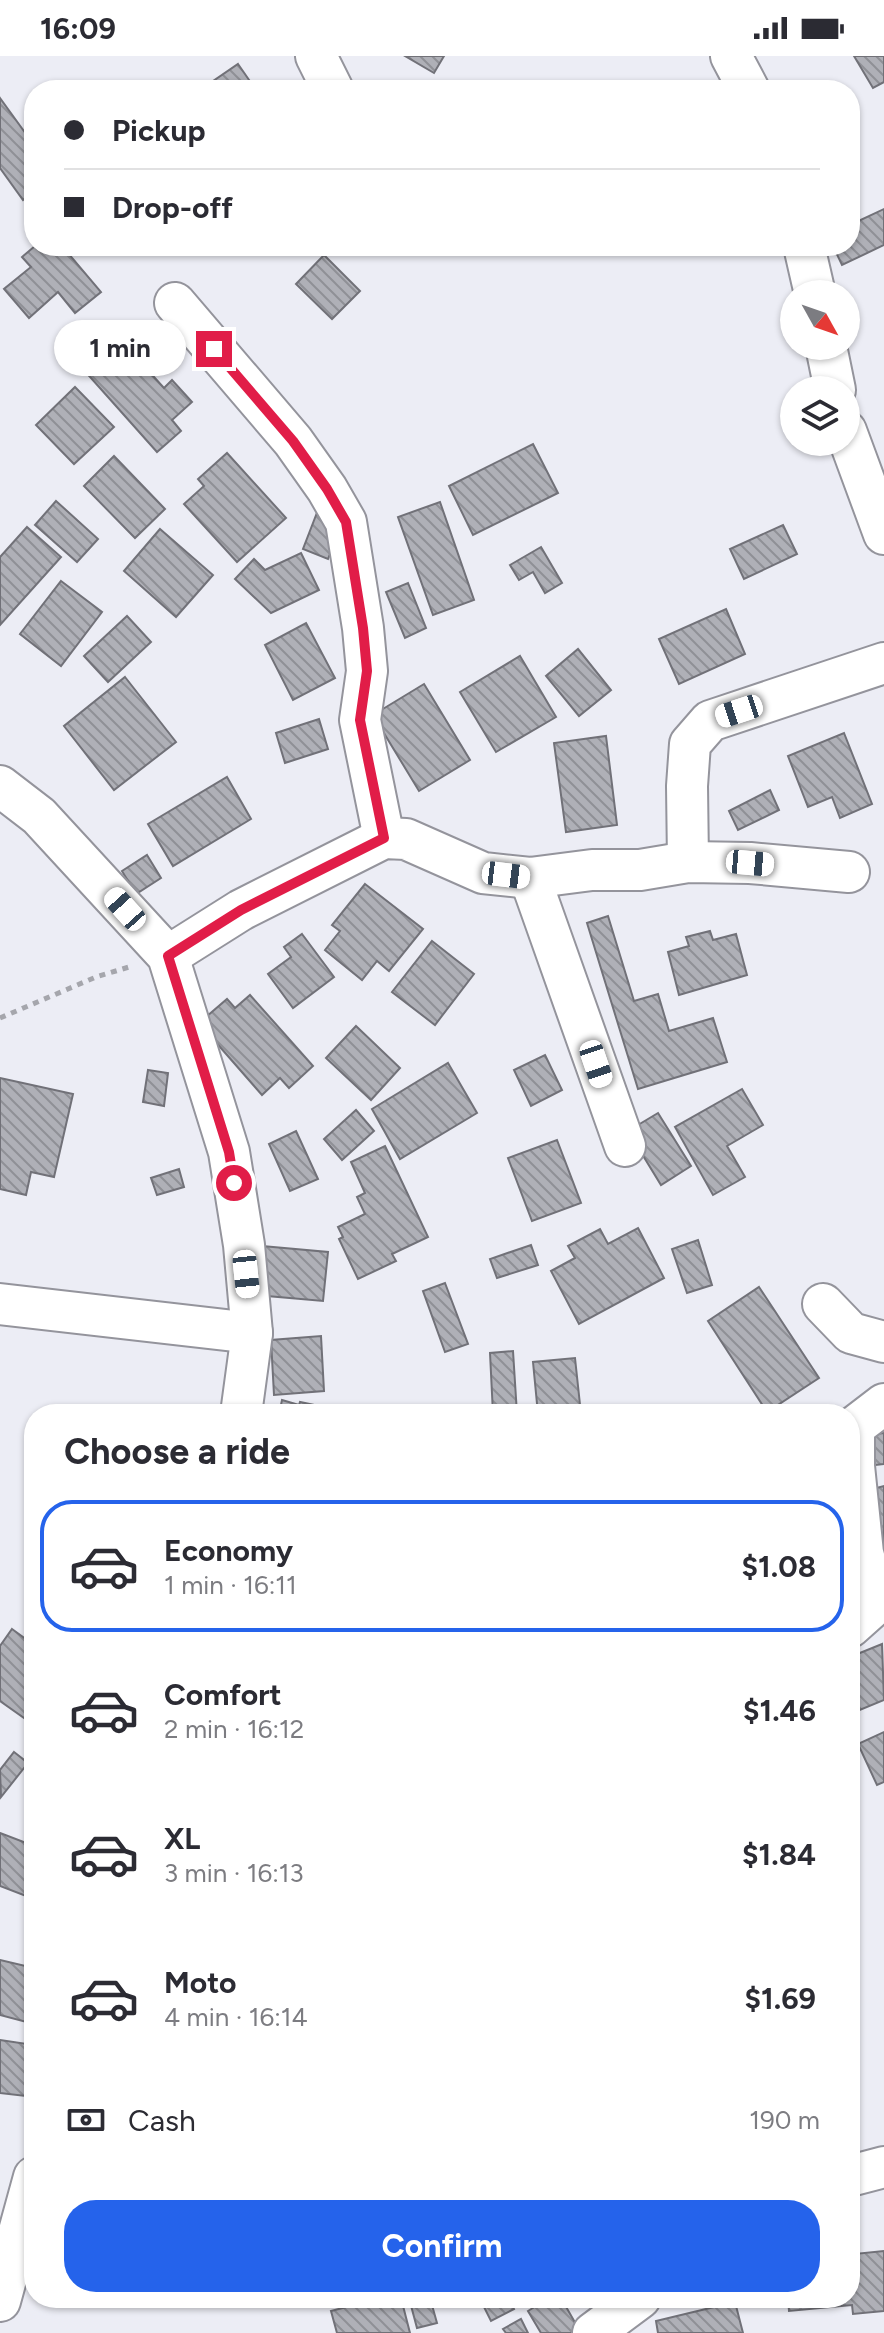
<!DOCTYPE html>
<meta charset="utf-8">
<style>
:root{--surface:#fff;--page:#f7f7f7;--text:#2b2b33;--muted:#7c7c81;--line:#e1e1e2;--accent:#2563eb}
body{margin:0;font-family:Figtree,sans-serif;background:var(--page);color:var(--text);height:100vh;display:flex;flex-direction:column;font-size:30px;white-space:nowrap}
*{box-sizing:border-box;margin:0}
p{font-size:26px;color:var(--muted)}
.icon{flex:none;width:44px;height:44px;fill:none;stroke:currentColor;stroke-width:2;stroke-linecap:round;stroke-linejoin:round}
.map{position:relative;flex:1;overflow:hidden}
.details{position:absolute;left:24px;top:1348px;width:836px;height:904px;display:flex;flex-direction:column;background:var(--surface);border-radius:32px;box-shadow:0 2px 6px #0004}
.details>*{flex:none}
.hud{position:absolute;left:24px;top:24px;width:836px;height:176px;border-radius:32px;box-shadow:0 2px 6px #0004;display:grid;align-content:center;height:176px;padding:0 40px;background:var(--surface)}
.needle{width:52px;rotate:130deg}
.fabs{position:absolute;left:780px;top:224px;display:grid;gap:16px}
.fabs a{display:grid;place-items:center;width:80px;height:80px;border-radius:50%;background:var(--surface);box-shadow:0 2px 6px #0004;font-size:40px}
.end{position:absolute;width:36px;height:36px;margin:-18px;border:10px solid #e11d48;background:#fff;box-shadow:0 0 0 4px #fff}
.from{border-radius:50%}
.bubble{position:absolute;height:56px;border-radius:28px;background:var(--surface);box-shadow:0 2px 6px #0004;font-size:26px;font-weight:700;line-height:56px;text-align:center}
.car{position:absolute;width:24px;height:48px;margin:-24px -12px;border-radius:10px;box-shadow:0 0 6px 2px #0007;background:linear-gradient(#fff 24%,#345 0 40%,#fff 0 76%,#345 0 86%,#fff 0)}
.hud b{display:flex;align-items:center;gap:28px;height:76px;font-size:30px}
.hud b+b{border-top:2px solid var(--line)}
.hud i{width:20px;height:20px;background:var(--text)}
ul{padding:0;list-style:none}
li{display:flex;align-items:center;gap:24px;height:132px;margin:0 16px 12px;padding:0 24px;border:4px solid transparent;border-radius:32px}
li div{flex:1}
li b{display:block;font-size:30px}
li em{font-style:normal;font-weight:700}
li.selected{border-color:var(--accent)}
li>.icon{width:72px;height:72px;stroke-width:1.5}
h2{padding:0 40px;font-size:36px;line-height:96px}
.pay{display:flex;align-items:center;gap:20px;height:88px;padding:0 40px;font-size:30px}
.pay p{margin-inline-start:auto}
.action{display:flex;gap:16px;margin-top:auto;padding:16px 40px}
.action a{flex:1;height:92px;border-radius:32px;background:var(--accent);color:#fff;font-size:32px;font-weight:700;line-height:92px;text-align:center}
.status{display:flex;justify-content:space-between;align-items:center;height:56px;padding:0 40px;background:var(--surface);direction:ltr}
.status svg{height:22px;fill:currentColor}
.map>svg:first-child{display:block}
</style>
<div class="status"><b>16:09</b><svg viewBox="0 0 49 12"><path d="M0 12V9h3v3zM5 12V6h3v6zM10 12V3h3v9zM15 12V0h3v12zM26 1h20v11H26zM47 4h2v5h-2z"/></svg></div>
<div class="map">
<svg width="884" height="2277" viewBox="0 0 884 2277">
<defs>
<pattern id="building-back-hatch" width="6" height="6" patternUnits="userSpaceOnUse" patternTransform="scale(2)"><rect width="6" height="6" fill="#afb0b7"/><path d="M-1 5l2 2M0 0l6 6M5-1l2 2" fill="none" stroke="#8f9096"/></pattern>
</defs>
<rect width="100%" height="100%" fill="#ecedf5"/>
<g fill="url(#building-back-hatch)" stroke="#717178" stroke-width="2">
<polygon points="405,0 444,0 434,17"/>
<polygon points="854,0 884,0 884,26 873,32"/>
<polygon points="238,8 256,34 200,34"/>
<polygon points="0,42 34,89 34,135 23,144 0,112"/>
<polygon points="884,153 884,189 842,209 833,190 850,190 850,169"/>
<polygon points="35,190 62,190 101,236 75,257 58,236 29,262 4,233 31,211 22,201"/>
<polygon points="324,199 360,235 332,263 296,228"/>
<polygon points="105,293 119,309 135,300 164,332 172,324 192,346 172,364 181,375 157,396 83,313"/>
<polygon points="75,331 114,371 74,408 36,369"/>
<polygon points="533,388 558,437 473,479 449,430"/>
<polygon points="227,397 286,462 237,506 184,448 204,430 198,423"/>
<polygon points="114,400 165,453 135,482 84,430"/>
<polygon points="56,445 98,483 77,506 35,469"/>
<polygon points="440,446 474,544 433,559 398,461"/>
<polygon points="318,454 343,465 328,503 303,493"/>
<polygon points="783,469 797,498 744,523 730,493"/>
<polygon points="27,471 61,501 0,569 0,501"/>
<polygon points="160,473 213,519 176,561 124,515"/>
<polygon points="541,491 562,527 545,537 533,516 519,524 510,509"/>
<polygon points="301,497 319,534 271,557 235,523 254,503 265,514"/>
<polygon points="61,525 102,556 61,610 20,578"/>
<polygon points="408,527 426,572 405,582 386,536"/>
<polygon points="726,553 745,598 679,628 659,583"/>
<polygon points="127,560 151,586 108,626 84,600"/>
<polygon points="306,567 335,622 293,644 265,589"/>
<polygon points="578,593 611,634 579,660 546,620"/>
<polygon points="520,600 556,661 496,696 460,636"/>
<polygon points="125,621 176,686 114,734 64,670"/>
<polygon points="424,628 470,704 419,735 373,659"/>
<polygon points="319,663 328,693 285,707 276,677"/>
<polygon points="844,677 872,748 840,762 832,741 808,751 788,700"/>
<polygon points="606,680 617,769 566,776 554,687"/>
<polygon points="227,721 251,763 173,810 148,768"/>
<polygon points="770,734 779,754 738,774 729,755"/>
<polygon points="147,799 161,822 136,838 122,815"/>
<polygon points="365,828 423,873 389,915 377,905 362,924 325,894 340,875 332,869"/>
<polygon points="608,860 634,945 658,938 669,975 713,962 727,1006 638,1033 587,867"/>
<polygon points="710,875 713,884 736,878 747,919 679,939 668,896 689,890 686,881"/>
<polygon points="302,878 334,921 293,952 268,918 291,901 284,891"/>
<polygon points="432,885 474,918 435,969 392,936"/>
<polygon points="250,939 313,1010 289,1032 280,1022 262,1039 199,967 227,943 235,952"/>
<polygon points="356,970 400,1012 371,1044 326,1002"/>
<polygon points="545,999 562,1034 531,1050 514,1014"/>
<polygon points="448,1007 477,1057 400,1103 372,1053"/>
<polygon points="148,1014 168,1017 164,1050 143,1046"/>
<polygon points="0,1022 73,1038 54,1121 31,1116 26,1139 0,1133"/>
<polygon points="742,1033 763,1069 727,1090 745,1121 713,1139 675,1071"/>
<polygon points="356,1054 374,1075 342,1104 324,1083"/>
<polygon points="658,1057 691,1110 661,1129 628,1075"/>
<polygon points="296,1075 318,1123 290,1135 269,1088"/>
<polygon points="557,1084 581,1147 532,1165 508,1102"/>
<polygon points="385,1090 428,1181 392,1198 396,1205 358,1223 339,1183 343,1181 338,1171 365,1158 357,1141 365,1137 351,1106"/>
<polygon points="179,1113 184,1131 157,1139 151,1122"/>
<polygon points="638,1172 664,1222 579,1268 551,1215 575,1202 568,1190 600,1173 608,1188"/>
<polygon points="698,1184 712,1229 687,1237 672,1193"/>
<polygon points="531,1189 538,1209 497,1222 490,1203"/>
<polygon points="262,1190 328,1196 323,1245 256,1239"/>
<polygon points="445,1227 468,1288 445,1296 423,1235"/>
<polygon points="759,1231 819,1322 767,1356 708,1265"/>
<polygon points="321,1280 324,1335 274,1339 271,1284"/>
<polygon points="513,1295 517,1358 493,1358 490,1297"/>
<polygon points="575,1302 581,1358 538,1358 533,1306"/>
<polygon points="282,1344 299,1349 300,1346 338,1354 337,1358 279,1358"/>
<polygon points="884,1377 884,1408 867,1410 862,1380"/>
<polygon points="884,1430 884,1490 880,1491 865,1435"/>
<polygon points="12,1573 34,1589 34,1669 0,1645 0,1590"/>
<polygon points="882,1588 884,1644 850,1658 850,1601"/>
<polygon points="884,1676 884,1726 877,1729 858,1688"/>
<polygon points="14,1696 28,1707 1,1741 0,1714"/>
<polygon points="0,1777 34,1790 34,1843 0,1830"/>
<polygon points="0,1904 34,1912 34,1968 0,1959"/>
<polygon points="0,1984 34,1989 34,2041 0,2037"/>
<polygon points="850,2189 854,2189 855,2198 884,2195 884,2255 853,2258 852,2249 789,2255 788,2242 850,2242"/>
<polygon points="381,2242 401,2242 410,2277 337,2277 331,2255"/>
<polygon points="409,2242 430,2242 437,2267 417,2272"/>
<polygon points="492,2242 508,2242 514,2253 491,2265 482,2247"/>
<polygon points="549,2242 561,2242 581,2277 541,2277 528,2255"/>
<polygon points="735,2246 743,2277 658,2277 656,2265"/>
<polygon points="521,2263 528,2277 506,2277 503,2273"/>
</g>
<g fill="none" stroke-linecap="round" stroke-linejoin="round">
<g stroke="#94949c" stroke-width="44">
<g id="street">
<polyline points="316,0 333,34"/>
<polyline points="731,0 749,34"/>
<polyline points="804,190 815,238"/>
<polyline points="175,247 293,385 327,433 346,466 363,572 367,615 360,664 384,782"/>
<polyline points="826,290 835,334"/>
<polyline points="846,375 884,478"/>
<polyline points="0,730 39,760 168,900 229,1096 244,1189 252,1277 241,1358"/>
<polyline points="688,806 687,730 690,688 710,665 884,607"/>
<polyline points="530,822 625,1090"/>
<polyline points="168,900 241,854 384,782 406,783 483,817 530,822 592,814 640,814 688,806 750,807 849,816"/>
<polyline points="0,1248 252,1277"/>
<polyline points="823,1248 851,1277 884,1286"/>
<polyline points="850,1571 877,1547 863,1497 854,1410 854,1371 884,1348"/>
<polyline points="850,2120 884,2111"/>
<polyline points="0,2245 34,2121"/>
<polyline points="593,2277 640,2242"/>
</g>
</g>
<polyline stroke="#a5a6ac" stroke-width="5" stroke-dasharray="6 6" stroke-linecap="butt" points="0,962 96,921 129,911"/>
<use href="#street" stroke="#fff" stroke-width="40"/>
</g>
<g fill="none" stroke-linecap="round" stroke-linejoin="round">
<polyline stroke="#e11d48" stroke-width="10" points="214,293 293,385 327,433 346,466 363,572 367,615 360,664 384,782 241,854 168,900 229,1096 234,1127"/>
</g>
</svg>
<div class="fabs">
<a><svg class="needle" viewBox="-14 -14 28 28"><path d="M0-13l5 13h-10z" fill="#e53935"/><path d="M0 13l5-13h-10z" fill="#7c7c81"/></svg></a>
<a><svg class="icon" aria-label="layers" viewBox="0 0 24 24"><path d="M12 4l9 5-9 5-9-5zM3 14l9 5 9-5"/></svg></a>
</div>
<i class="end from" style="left:234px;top:1127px"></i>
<i class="end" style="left:214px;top:293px"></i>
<div class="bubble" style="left:54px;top:264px;width:132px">1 min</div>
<i class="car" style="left:739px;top:655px;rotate:252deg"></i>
<i class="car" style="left:750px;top:807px;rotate:95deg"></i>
<i class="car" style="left:506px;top:819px;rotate:97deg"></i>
<i class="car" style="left:125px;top:853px;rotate:318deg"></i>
<i class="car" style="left:596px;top:1008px;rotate:161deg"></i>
<i class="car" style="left:246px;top:1218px;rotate:174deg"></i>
<div class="hud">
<b><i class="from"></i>Pickup</b>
<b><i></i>Drop-off</b>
</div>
<section class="details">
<h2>Choose a ride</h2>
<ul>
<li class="selected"><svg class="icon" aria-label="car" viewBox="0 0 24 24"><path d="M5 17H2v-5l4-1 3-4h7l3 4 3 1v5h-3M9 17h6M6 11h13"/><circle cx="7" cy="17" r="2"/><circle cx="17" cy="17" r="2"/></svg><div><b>Economy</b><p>1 min · 16:11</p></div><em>$1.08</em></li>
<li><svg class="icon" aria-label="car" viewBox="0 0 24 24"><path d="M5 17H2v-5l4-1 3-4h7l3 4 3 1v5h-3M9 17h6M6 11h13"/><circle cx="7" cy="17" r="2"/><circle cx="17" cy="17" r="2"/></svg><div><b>Comfort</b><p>2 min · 16:12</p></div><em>$1.46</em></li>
<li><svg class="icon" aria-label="car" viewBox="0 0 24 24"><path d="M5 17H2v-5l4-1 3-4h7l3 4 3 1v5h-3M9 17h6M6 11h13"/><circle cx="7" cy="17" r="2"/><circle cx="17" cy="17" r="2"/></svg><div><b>XL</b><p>3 min · 16:13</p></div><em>$1.84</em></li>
<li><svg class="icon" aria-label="car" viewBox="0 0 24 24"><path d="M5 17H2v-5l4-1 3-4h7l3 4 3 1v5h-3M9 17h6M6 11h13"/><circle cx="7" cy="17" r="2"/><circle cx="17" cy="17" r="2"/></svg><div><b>Moto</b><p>4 min · 16:14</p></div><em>$1.69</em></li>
</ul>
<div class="pay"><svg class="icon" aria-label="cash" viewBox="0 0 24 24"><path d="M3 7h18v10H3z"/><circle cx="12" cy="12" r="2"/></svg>Cash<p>190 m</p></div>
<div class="action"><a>Confirm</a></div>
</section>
</div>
